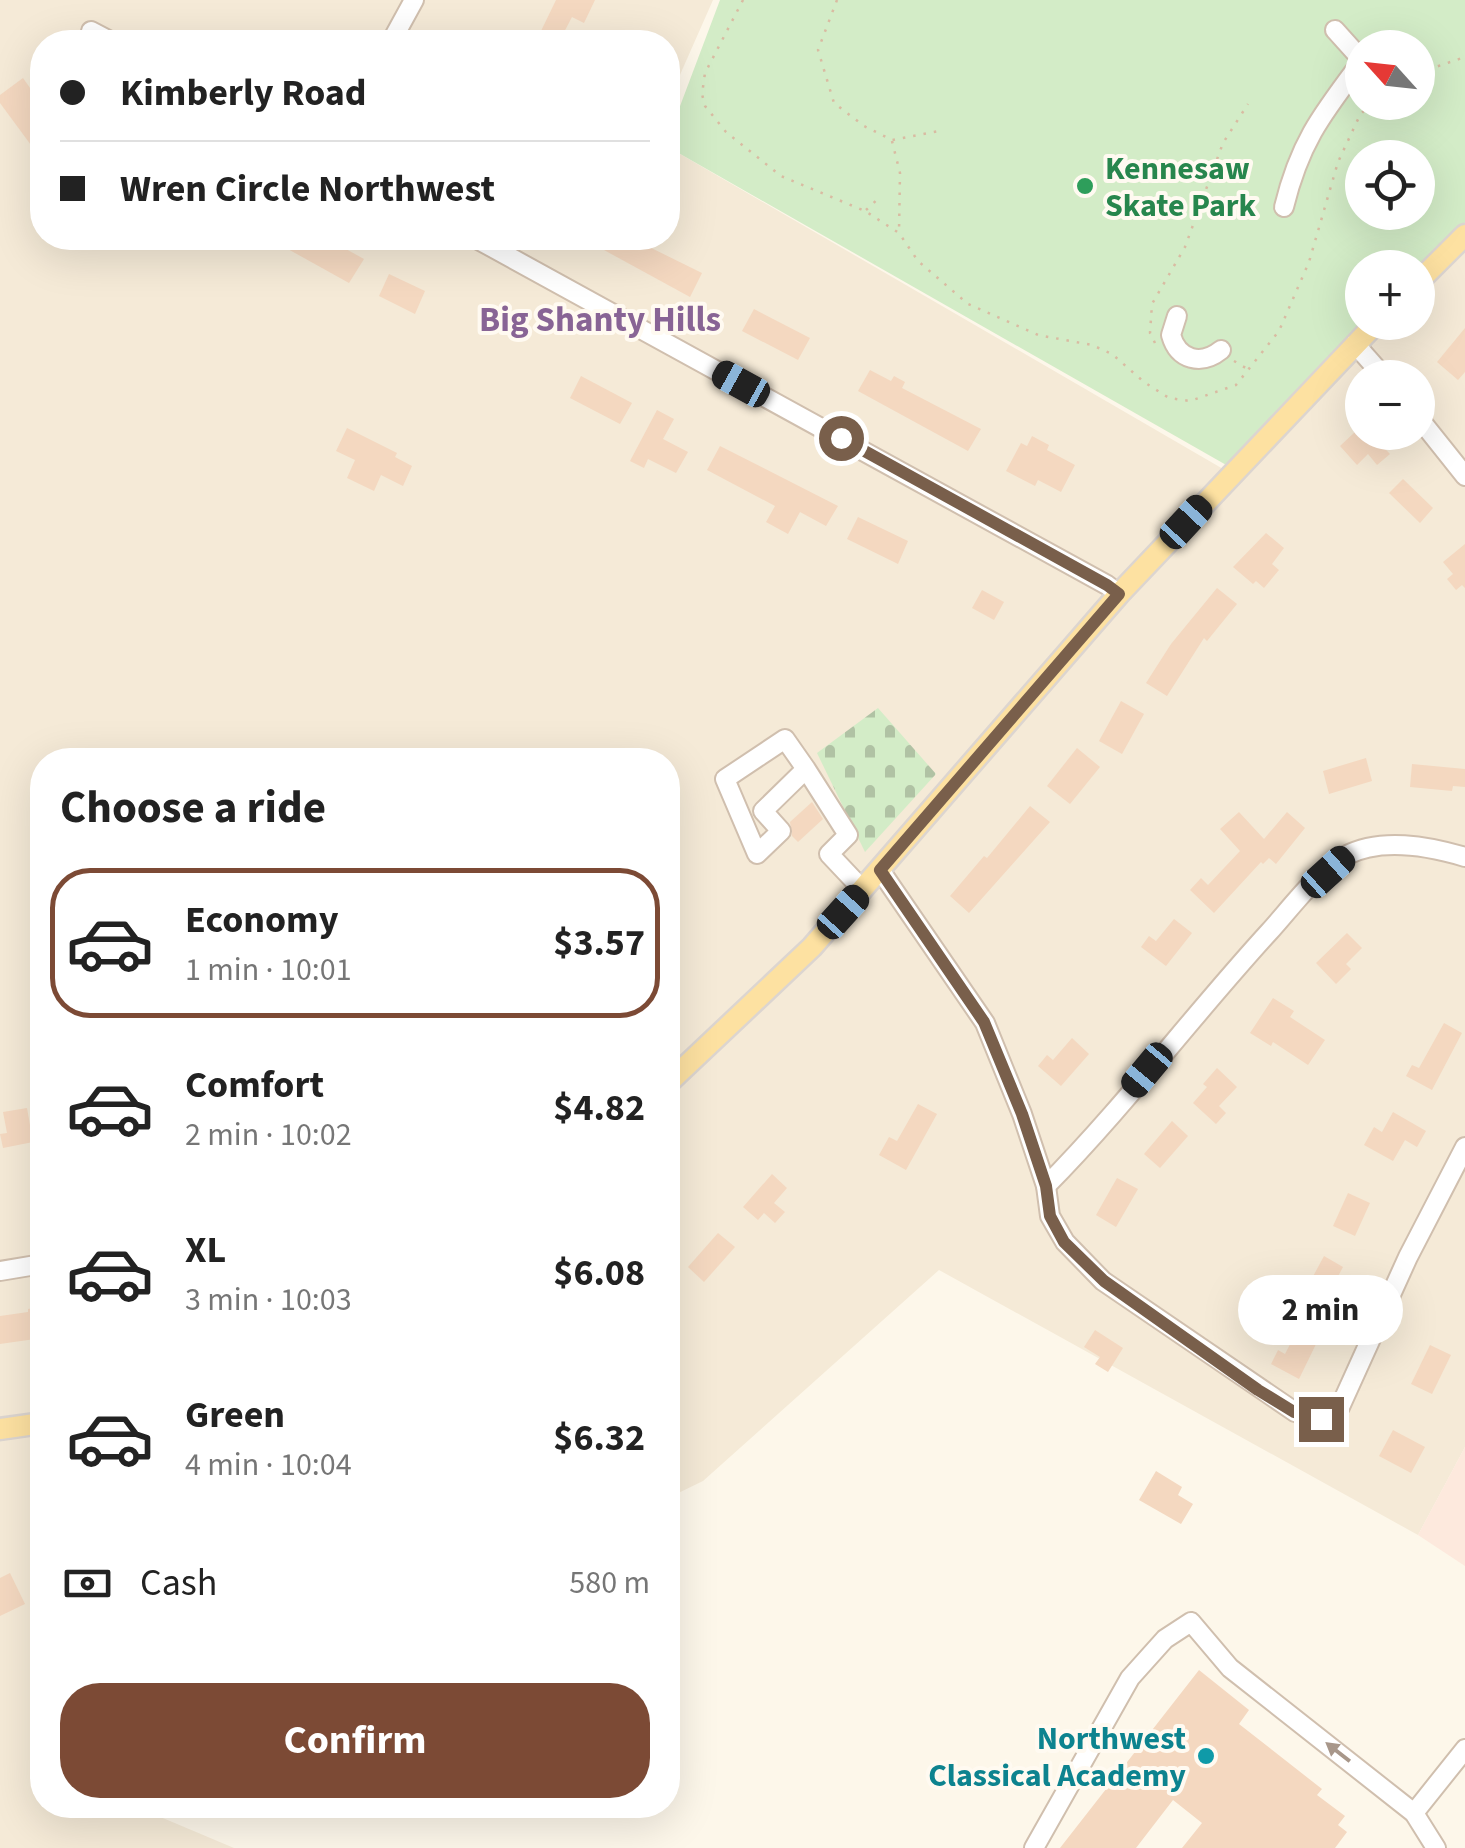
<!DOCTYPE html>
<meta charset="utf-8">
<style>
:root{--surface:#fff;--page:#f6f6f6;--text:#222;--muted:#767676;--line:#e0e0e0;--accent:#7c4a35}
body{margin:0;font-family:"Source Sans 3",sans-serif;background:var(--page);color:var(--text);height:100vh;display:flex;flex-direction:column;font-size:38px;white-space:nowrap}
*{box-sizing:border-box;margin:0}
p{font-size:32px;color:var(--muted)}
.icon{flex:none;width:55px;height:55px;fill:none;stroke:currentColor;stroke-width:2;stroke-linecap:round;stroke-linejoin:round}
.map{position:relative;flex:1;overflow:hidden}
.details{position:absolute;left:30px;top:748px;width:650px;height:1070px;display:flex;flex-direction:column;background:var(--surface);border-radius:40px;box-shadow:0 10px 40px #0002}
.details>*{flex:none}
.banner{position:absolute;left:30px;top:30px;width:650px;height:220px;border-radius:40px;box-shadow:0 10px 40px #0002;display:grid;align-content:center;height:220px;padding:0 30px;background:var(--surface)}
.needle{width:65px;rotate:297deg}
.controls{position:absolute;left:1345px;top:30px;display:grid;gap:20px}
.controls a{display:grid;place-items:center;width:90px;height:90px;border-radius:50%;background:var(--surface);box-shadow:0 10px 40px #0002;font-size:50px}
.end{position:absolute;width:45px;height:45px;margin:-22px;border:12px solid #795f4b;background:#fff;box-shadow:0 0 0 5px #fff}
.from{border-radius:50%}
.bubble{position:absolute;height:70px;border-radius:35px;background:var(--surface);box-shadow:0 10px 40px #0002;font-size:32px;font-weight:700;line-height:70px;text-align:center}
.car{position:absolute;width:30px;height:60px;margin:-30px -15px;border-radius:12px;box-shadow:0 0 8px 2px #0007;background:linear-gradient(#222 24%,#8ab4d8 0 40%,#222 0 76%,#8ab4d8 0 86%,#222 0)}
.banner b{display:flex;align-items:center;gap:35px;height:95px;font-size:38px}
.banner b+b{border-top:2px solid var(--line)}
.banner i{width:25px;height:25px;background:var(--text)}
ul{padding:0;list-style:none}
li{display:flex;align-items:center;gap:30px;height:150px;margin:0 20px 15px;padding:0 10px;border:5px solid transparent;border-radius:40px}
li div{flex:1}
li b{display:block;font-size:38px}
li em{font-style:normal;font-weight:700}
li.current{border-color:var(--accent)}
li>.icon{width:90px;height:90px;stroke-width:1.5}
h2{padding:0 30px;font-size:45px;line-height:120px}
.pay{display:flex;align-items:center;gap:25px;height:110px;padding:0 30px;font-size:38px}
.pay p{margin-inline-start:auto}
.cta{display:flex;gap:20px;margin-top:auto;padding:20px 30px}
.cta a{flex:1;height:115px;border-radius:40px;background:var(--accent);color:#fff;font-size:40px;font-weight:700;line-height:115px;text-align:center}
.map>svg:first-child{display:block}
</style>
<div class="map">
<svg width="1465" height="1848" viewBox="0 0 1465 1848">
<defs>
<pattern id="cemetery-stones" width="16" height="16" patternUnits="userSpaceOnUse" patternTransform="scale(2.5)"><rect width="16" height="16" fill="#d3ecc7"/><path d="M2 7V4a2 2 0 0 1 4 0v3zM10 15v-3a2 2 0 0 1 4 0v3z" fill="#b0c2a4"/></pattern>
</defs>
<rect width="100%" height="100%" fill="#fdf7ea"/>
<path fill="#f5ead7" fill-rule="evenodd" d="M0,0H713L668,102V42H42V238H668V147L1230,473L1362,322H1418V268L1465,224V1447L1418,1535L939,1270L703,1481L668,1498V760H42V1805H132L234,1848H0ZM1362,378H1418V432H1362Z"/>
<polygon fill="#fde9dd" points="1465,1447 1465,1566 1418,1535"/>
<polygon fill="url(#cemetery-stones)" points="878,708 936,774 865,852 817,753"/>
<path fill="#d3ecc7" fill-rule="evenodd" d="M720,0H1465V231L1418,281V268H1362V322L1377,323L1235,470L668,147V138ZM1362,48H1418V102H1362ZM1362,158H1418V212H1362Z"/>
<g fill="#f4d8c0">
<polygon points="556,0 595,0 584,23 572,17 560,40 541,31"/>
<polygon points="23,78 42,105 42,160 0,103 0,95"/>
<polygon points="268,238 300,238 318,248 326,238 364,259 349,283"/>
<polygon points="582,238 631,238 702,273 690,297"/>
<polygon points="389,274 425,291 415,314 379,296"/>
<polygon points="754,309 810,338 798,360 742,331"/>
<polygon points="1465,328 1465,372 1458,380 1437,362"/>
<polygon points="870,370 891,381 894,376 905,382 902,388 981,429 968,451 858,391"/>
<polygon points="581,376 632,403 620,424 570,398"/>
<polygon points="657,410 674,419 663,439 688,452 676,473 648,459 644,468 630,461"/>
<polygon points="347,428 397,453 395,457 412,466 403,486 381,475 374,491 347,478 355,460 336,451"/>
<polygon points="1355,432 1369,432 1390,454 1377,465 1368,454 1357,465 1340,446"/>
<polygon points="1032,436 1049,445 1047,450 1075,465 1061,492 1038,480 1035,486 1006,471 1021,443 1027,446"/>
<polygon points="720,446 838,506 826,526 800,512 788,534 766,522 775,506 707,470"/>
<polygon points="1403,479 1433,508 1420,523 1389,493"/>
<polygon points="858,517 908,541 898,564 847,539"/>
<polygon points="1266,533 1284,548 1272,564 1279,570 1264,588 1256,581 1253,584 1233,567"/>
<polygon points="1465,544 1465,588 1462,585 1456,590 1447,579 1453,574 1443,562"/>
<polygon points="1217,588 1237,604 1207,641 1204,638 1167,696 1146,683 1171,644"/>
<polygon points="982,590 1004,602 994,620 972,608"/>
<polygon points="1121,701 1144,714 1122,754 1099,741"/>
<polygon points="1077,748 1100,767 1070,804 1047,786"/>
<polygon points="1366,758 1372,781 1329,794 1323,771"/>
<polygon points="1412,764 1465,769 1465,787 1453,786 1452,791 1410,787"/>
<polygon points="812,802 823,819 798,842 792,836 790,822"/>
<polygon points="1030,806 1050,822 969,913 950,896 984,856 987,858"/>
<polygon points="1239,812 1264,839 1287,812 1305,828 1276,864 1269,858 1263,864 1261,862 1214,913 1190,890 1201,878 1208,885 1240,851 1220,829"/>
<polygon points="1174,919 1192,933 1166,966 1141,947 1149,936 1156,941"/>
<polygon points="1347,933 1362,948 1346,964 1351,969 1336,984 1316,963"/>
<polygon points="1273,998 1294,1011 1290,1017 1325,1040 1308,1065 1273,1042 1271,1046 1250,1033"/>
<polygon points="1444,1023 1462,1033 1432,1090 1406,1076 1412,1065 1419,1068"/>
<polygon points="1072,1038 1089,1054 1061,1086 1038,1066 1047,1055 1053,1060"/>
<polygon points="1217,1068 1237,1087 1219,1106 1226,1113 1216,1124 1193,1103 1207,1087 1203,1084"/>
<polygon points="918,1104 937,1114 906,1170 879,1155 889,1137 897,1141"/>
<polygon points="27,1108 33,1142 3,1148 0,1134 7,1133 3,1112"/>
<polygon points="1393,1112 1426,1131 1417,1147 1405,1140 1393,1161 1364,1145 1374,1127 1382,1132"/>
<polygon points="1172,1121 1188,1136 1160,1168 1144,1154"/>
<polygon points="772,1174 787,1188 774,1203 785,1212 775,1223 764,1213 758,1220 743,1207"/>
<polygon points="1117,1178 1138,1189 1116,1227 1096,1215"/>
<polygon points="1348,1193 1370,1203 1355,1236 1333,1226"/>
<polygon points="718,1233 735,1247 704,1282 688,1267"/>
<polygon points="1324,1256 1343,1267 1322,1306 1303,1295"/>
<polygon points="42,1306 42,1338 0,1344 0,1316 28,1312 28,1309"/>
<polygon points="1298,1329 1318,1340 1299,1379 1271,1364 1278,1350 1285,1354"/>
<polygon points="1095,1330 1123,1348 1108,1372 1095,1364 1100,1357 1084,1347"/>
<polygon points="1430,1345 1451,1355 1432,1394 1411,1384"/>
<polygon points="1393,1430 1425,1447 1411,1473 1379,1456"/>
<polygon points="1156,1471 1182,1487 1178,1495 1193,1504 1181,1524 1139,1500"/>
<polygon points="10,1573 25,1604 0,1616 0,1578"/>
<polygon points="1199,1670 1249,1710 1239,1724 1322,1789 1317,1795 1345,1816 1338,1825 1347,1832 1335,1848 1182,1848 1202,1823 1173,1800 1136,1848 1060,1848"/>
</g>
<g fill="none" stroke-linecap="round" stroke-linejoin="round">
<g stroke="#d0bfae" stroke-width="22">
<g id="minor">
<polyline points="1335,30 1362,60"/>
<polyline points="91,31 112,42"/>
<polyline points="391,42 414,0"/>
<path d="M1284,207C1300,141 1323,113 1362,61"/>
<polyline points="475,238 1107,585 1119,594"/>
<path d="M1177,316L1171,335C1178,360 1201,366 1221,350"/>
<polyline points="1355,344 1385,378"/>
<polyline points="1418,417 1465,476"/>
<polyline points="806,769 785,739 725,779 757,854 781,831 763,811 806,769 848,835 829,854 863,890"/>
<path d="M880,870L985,1023L1022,1114L1046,1186L1050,1216L1065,1242L1103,1281L1295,1412C1313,1417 1327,1424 1340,1407L1408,1257L1465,1147"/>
<path d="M1046,1186C1125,1106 1193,1015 1269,932C1290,909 1318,871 1345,856C1381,837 1428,846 1465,857"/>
<polyline points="0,1271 42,1264"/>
<polyline points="1414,1813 1465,1749"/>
<polyline points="1034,1848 1130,1678 1165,1639 1191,1622 1230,1668 1414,1813 1436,1848"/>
</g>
</g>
<g stroke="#dcd5d0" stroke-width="25">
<g id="major">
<polyline points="1418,282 1465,235"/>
<polyline points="668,1083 812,947 1119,594 1377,322"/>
<polyline points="0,1429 42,1423"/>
</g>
</g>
<g stroke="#d9bba2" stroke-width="2.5" stroke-dasharray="2.5 8" stroke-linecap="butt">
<polyline points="743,0 705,73 702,94 705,106 726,132 781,176 865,211 899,233 918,261 968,304 1038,335 1092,345 1112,354 1144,382 1169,398 1190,401 1236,385 1279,331 1309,262 1338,162 1360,115 1372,102"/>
<polyline points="837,0 818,50 834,103 864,126 892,140 939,131"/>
<polyline points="1418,73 1465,57"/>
<polyline points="892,141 900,173 899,232"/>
<polyline points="866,210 881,196"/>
<polyline points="1155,343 1150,333 1152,304 1185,247 1223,143 1248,104"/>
<polyline points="1234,361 1249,370"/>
</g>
<use href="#minor" stroke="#fff" stroke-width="18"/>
<use href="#major" stroke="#fde1a1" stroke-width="20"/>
</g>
<defs><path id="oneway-solid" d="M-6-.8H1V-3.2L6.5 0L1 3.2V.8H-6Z" transform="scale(2.5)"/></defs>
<use fill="#a8978a" href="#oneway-solid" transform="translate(1338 1752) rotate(-142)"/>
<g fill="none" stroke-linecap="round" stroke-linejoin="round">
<polyline stroke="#795f4b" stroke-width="12" points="841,438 1107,585 1119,594 880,870 984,1022 1022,1114 1046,1186 1050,1216 1064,1242 1104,1281 1258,1390 1294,1412 1321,1419"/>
</g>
<circle fill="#2e9e5b" stroke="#fffaf1" stroke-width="4" cx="1085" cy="186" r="10"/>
<circle fill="#0f9aa8" stroke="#fffaf1" stroke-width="4" cx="1206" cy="1756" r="10"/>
<g text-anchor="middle" stroke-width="8" stroke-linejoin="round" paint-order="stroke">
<g font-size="32" font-weight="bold" fill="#27864d" stroke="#fffaf1" text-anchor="start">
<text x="1105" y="179">Kennesaw<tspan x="1105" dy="37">Skate Park</tspan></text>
</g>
<g font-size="32" font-weight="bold" fill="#0d838f" stroke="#fffaf1" text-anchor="end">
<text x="1186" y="1749">Northwest<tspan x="1186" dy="37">Classical Academy</tspan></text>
</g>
<g font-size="35" font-weight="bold" fill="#886495" stroke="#fffaf1">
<text x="600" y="331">Big Shanty Hills</text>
</g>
</g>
</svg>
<div class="controls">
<a><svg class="needle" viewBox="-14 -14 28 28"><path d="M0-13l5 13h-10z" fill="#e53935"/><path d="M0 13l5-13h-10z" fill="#767676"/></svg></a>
<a><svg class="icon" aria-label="locate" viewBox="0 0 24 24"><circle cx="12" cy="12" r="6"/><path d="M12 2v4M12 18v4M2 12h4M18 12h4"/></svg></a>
<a>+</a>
<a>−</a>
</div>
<i class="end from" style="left:841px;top:438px"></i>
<i class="end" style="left:1321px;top:1419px"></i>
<div class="bubble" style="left:1238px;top:1275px;width:165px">2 min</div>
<i class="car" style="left:741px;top:384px;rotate:299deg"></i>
<i class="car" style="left:1186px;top:522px;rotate:43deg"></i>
<i class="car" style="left:1328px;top:872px;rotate:48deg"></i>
<i class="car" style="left:843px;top:912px;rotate:42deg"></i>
<i class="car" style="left:1147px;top:1070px;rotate:220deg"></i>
<div class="banner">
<b><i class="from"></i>Kimberly Road</b>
<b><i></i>Wren Circle Northwest</b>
</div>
<section class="details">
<h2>Choose a ride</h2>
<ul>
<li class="current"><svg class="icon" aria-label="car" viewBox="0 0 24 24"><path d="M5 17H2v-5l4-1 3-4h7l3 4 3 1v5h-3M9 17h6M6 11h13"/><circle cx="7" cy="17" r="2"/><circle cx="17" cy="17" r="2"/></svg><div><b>Economy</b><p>1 min · 10:01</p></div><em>$3.57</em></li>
<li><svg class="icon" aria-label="car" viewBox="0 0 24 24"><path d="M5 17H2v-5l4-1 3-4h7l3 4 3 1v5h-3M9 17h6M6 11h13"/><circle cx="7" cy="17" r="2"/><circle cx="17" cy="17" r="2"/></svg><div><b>Comfort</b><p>2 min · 10:02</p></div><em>$4.82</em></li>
<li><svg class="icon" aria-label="car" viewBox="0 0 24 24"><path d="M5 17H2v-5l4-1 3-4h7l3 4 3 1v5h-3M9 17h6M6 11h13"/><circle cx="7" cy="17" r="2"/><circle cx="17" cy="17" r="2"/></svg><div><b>XL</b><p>3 min · 10:03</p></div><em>$6.08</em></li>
<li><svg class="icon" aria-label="car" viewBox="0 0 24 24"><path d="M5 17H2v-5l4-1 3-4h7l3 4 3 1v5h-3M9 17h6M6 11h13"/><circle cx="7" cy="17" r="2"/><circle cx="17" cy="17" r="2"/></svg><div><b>Green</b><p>4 min · 10:04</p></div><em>$6.32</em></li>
</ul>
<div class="pay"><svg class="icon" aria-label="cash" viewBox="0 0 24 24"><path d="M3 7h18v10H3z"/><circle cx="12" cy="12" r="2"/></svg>Cash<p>580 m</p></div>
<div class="cta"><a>Confirm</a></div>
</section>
</div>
